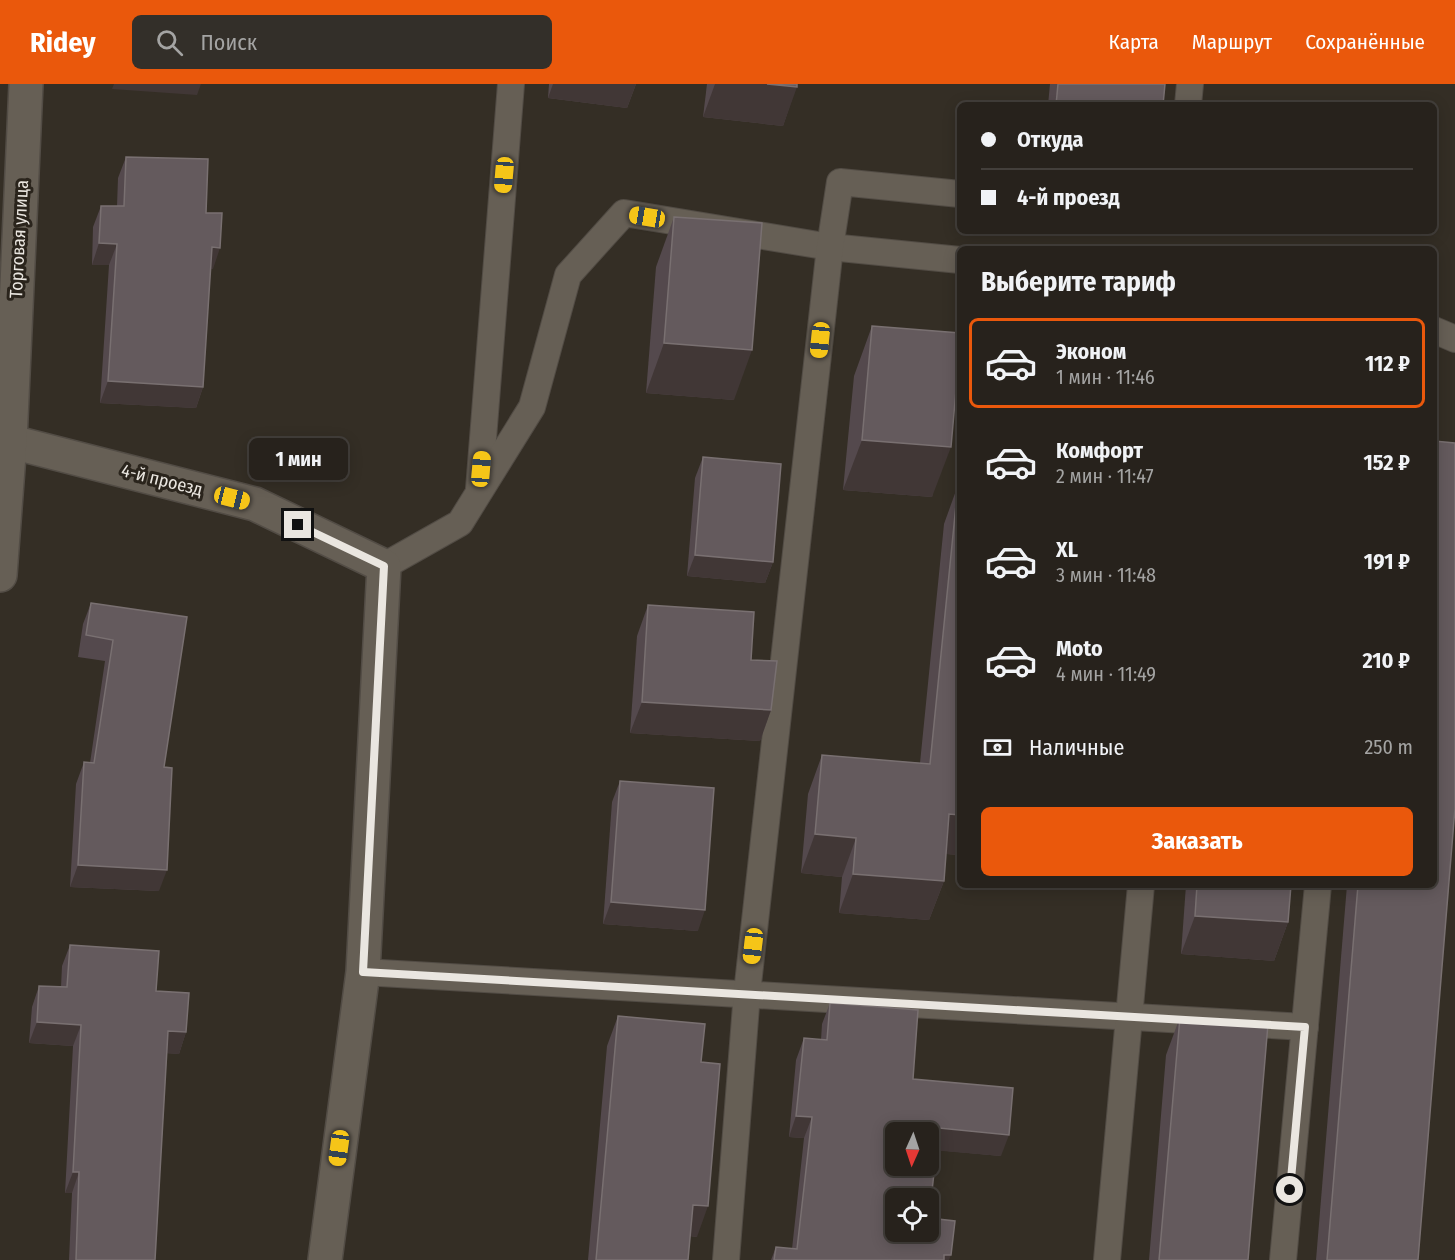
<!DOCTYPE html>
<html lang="ru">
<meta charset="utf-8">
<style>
:root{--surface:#27221c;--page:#332f29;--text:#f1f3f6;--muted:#a4a4a3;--line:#433f3b;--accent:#ea580c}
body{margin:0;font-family:"Fira Sans Condensed",sans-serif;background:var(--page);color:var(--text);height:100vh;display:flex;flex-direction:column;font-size:22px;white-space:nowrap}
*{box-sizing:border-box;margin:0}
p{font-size:20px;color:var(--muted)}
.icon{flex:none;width:33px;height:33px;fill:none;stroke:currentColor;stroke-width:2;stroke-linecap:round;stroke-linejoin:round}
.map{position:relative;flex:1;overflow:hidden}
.panel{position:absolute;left:957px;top:162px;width:480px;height:642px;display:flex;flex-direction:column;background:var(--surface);border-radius:9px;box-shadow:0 3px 15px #0003,0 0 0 2px var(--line)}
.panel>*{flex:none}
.banner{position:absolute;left:957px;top:18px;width:480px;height:132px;border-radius:9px;box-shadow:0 3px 15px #0003,0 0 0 2px var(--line);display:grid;align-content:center;height:132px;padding:0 24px;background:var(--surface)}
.needle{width:39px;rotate:183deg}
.fabs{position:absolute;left:885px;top:1038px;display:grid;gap:12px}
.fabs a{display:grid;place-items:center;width:54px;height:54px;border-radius:9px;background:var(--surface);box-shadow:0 3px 15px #0003,0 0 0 2px var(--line);font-size:30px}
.end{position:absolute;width:27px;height:27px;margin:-14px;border:8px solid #eae6e0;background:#111;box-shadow:0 0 0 3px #111}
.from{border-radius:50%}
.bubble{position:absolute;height:42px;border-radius:9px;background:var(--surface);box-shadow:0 3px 15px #0003,0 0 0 2px var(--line);font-size:20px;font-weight:700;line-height:42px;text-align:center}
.car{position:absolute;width:18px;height:36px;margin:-18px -9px;border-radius:8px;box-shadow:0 0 4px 2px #0007;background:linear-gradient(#f5c518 24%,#345 0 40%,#f5c518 0 76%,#345 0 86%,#f5c518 0)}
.banner b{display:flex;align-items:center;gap:21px;height:57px;font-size:22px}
.banner b+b{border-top:2px solid var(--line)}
.banner i{width:15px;height:15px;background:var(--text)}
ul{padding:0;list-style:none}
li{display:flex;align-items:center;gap:18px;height:90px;margin:0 12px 9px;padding:0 12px;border:3px solid transparent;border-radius:9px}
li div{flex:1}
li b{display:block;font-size:22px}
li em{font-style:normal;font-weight:700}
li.active{border-color:var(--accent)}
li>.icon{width:54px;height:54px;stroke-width:1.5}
h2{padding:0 24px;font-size:27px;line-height:72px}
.pay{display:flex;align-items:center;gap:15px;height:66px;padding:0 24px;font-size:22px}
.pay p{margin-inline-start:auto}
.primary-button{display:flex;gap:12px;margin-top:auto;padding:12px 24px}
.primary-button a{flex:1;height:69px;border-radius:9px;background:var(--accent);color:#fff;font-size:24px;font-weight:700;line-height:69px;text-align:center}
header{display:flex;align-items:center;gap:36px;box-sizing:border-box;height:84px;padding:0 30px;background:var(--accent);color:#fff}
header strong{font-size:28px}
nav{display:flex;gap:33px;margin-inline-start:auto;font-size:21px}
.search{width:420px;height:54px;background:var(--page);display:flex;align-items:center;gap:15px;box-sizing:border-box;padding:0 21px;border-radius:9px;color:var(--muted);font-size:22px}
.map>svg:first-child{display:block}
</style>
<header>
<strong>Ridey</strong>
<div class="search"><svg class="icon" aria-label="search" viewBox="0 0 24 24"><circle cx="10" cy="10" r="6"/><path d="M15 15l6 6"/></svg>Поиск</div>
<nav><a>Карта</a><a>Маршрут</a><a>Сохранённые</a></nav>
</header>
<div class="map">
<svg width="1455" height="1176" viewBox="0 0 1455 1176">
<rect width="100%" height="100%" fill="#342e25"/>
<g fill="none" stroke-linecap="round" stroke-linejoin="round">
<g stroke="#524c45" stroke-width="28">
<g id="service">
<polyline points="1188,21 1190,0"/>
<polyline points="1434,246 1455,255"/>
<polyline points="479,405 511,0"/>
<polyline points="384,482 460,439 532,323 568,191 624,129 830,163 960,176"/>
<polyline points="363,888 1305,943"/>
<polyline points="726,1176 747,909 830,163 840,98 960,110"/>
<polyline points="1107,1176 1141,801"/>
<polyline points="1283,1176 1318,801"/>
</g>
</g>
<g stroke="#524c45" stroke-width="36">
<g id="minor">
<polyline points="0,355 255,420 384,482 363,888 325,1176"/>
<polyline points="0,491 10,357 26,0"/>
</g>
</g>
<use href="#service" stroke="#665f55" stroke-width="26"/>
<use href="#minor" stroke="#665f55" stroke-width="33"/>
</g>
<g fill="#54494d">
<polygon points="549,0 636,0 627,24 548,14"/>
<polygon points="707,0 797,0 783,42 703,33"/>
<polygon points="1050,0 1165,0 1163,21 1048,21"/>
<polygon points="126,73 206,129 213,185 210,185 203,303 196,324 100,319 109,181 92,181 93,143 101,122 117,122 118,94"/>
<polygon points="674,133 734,316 646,309 656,183"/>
<polygon points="960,236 960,301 956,301 932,413 843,406 854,292 872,242 958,249"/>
<polygon points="703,373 773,478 765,499 687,492 695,394"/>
<polygon points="958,401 960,401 960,771 946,770 944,797 929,836 839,829 842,793 801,789 808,710 822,671 920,679 944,440"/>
<polygon points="91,519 187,533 164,683 159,807 70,803 76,700 84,678 90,679 105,577 78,573 83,540"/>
<polygon points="648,521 751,576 771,626 760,657 630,649 637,552"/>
<polygon points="620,697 698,847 603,840 612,718"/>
<polygon points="1186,801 1291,801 1288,838 1274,877 1181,870"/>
<polygon points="1347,801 1434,801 1418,1176 1316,1176"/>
<polygon points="70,861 156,907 186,948 179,970 167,969 155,1176 69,1176 72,1109 65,1109 73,962 29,959 32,923 39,902 61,903 62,882"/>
<polygon points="830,919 913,995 1001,1072 936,1066 929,1134 949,1176 771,1176 776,1163 792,1165 804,1054 789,1053 796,976 804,954 821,956 822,940"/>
<polygon points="618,932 701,978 697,1153 690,1152 688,1176 588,1176 607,962"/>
<polygon points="1180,933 1248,1176 1149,1176 1166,971"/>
</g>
<g fill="#413736">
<polygon points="114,0 201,0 197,11 112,5"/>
<polygon points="553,0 636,0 627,24 548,14"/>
<polygon points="715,0 767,0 797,3 783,42 703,33"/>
<polygon points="99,159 117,160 109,181 92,181"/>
<polygon points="212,163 220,164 213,185 204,185"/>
<polygon points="664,259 752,266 734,316 646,309"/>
<polygon points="960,280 960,301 953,301"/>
<polygon points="108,297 203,303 196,324 100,319"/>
<polygon points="862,356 951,363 932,413 843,406"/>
<polygon points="695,471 773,478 765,499 687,492"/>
<polygon points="642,618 771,626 760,657 630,649"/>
<polygon points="949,730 960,731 960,771 935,769"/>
<polygon points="815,750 856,754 842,793 801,789"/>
<polygon points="78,781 167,786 159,807 70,803"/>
<polygon points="853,790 944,797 929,836 839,829"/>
<polygon points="611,818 705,826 698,847 603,840"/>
<polygon points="1195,832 1288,838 1274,877 1181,870"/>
<polygon points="37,938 81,941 73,962 29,959"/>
<polygon points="168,947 186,948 179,970 160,969"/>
<polygon points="796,1032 812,1033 804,1054 789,1053"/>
<polygon points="939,1044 1009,1051 1001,1072 931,1066"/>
<polygon points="73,1088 79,1088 72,1109 65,1109"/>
<polygon points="693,1121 708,1122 697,1153 682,1151"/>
<polygon points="944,1171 951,1171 949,1176 942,1176"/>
</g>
<g fill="#645a5d" stroke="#797071" stroke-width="1.5" fill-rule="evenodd">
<polygon points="767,0 797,0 797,3"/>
<polygon points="1058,0 1165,0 1163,21 1056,21"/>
<polygon points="126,73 208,75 206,129 222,129 220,164 212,163 203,303 108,297 117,160 99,159 101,122 124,122"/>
<polygon points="674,133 762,139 752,266 664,259"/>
<polygon points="872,242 960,249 960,261 951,363 862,356"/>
<polygon points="1434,357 1455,359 1455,724 1418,1176 1327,1176 1358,801 1434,801"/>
<polygon points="703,373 781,380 773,478 695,471"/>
<polygon points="958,401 960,401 960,731 949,730 944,797 853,790 856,754 815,750 822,671 930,680"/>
<polygon points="91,519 187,533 164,683 172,684 167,786 78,781 84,678 94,679 113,556 86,551"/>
<polygon points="648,521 754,528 751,576 777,577 771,626 642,618"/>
<polygon points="620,697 714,704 705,826 611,818"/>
<polygon points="1197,801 1291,801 1288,838 1195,832"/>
<polygon points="70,861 159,867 156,907 189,909 186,948 168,947 155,1176 76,1176 79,1088 73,1088 81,941 37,938 39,902 67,903"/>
<path d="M830,919L918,926L913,995L1013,1004L1009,1051L939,1044L929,1134L955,1137L951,1171H944V1176H774L776,1163L797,1165L812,1033L796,1032L804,954L827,956ZM896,1048H928V1082H896ZM896,1114H928V1148H896Z"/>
<polygon points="618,932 705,940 701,978 720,980 708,1122 693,1121 688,1176 596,1176"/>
<polygon points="1180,933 1268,940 1248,1176 1159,1176"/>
</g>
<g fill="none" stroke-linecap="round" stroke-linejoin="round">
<polyline stroke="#eae6e0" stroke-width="8" points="298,441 384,482 363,888 1305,943 1290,1106"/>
</g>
<g text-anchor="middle" stroke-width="6" stroke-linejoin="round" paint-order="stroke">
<g font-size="18" fill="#eae6e0" stroke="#2a241c">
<text transform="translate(19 155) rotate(-87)" y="6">Торговая улица</text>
<text transform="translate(162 396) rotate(14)" y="6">4-й проезд</text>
</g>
</g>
</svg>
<div class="fabs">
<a><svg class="needle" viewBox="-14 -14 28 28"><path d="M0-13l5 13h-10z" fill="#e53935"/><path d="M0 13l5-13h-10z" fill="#a4a4a3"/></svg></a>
<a><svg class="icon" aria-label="locate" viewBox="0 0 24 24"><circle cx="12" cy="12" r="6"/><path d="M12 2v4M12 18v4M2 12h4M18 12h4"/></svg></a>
</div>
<i class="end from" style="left:1290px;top:1106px"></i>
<i class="end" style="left:298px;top:441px"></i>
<div class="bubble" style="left:249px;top:354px;width:99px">1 мин</div>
<i class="car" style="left:504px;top:91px;rotate:185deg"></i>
<i class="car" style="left:647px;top:133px;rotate:279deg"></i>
<i class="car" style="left:820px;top:256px;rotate:186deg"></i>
<i class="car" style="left:481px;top:385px;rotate:5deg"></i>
<i class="car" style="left:232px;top:414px;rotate:104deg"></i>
<i class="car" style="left:753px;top:862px;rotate:187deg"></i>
<i class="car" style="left:339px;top:1064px;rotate:188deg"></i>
<div class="banner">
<b><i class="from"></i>Откуда</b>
<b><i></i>4-й проезд</b>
</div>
<section class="panel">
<h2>Выберите тариф</h2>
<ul>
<li class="active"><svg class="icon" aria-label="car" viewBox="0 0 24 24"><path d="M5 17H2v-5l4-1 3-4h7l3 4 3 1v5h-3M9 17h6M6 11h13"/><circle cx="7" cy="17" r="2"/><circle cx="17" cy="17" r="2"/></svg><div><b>Эконом</b><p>1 мин · 11:46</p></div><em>112 ₽</em></li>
<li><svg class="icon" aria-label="car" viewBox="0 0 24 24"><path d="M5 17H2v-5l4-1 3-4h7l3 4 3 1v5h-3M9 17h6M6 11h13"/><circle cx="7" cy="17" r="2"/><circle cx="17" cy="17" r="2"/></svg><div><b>Комфорт</b><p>2 мин · 11:47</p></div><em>152 ₽</em></li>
<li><svg class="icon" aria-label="car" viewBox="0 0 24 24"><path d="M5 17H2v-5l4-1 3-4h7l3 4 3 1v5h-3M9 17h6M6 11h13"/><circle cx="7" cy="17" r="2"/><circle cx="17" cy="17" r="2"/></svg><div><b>XL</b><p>3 мин · 11:48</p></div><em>191 ₽</em></li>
<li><svg class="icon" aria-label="car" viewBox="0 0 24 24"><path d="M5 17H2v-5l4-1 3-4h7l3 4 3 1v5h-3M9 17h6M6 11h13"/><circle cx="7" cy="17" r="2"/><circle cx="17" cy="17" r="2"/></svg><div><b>Moto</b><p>4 мин · 11:49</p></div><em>210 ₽</em></li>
</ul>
<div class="pay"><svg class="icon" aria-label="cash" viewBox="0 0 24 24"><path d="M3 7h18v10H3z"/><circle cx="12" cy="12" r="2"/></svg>Наличные<p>250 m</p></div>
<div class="primary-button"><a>Заказать</a></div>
</section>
</div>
